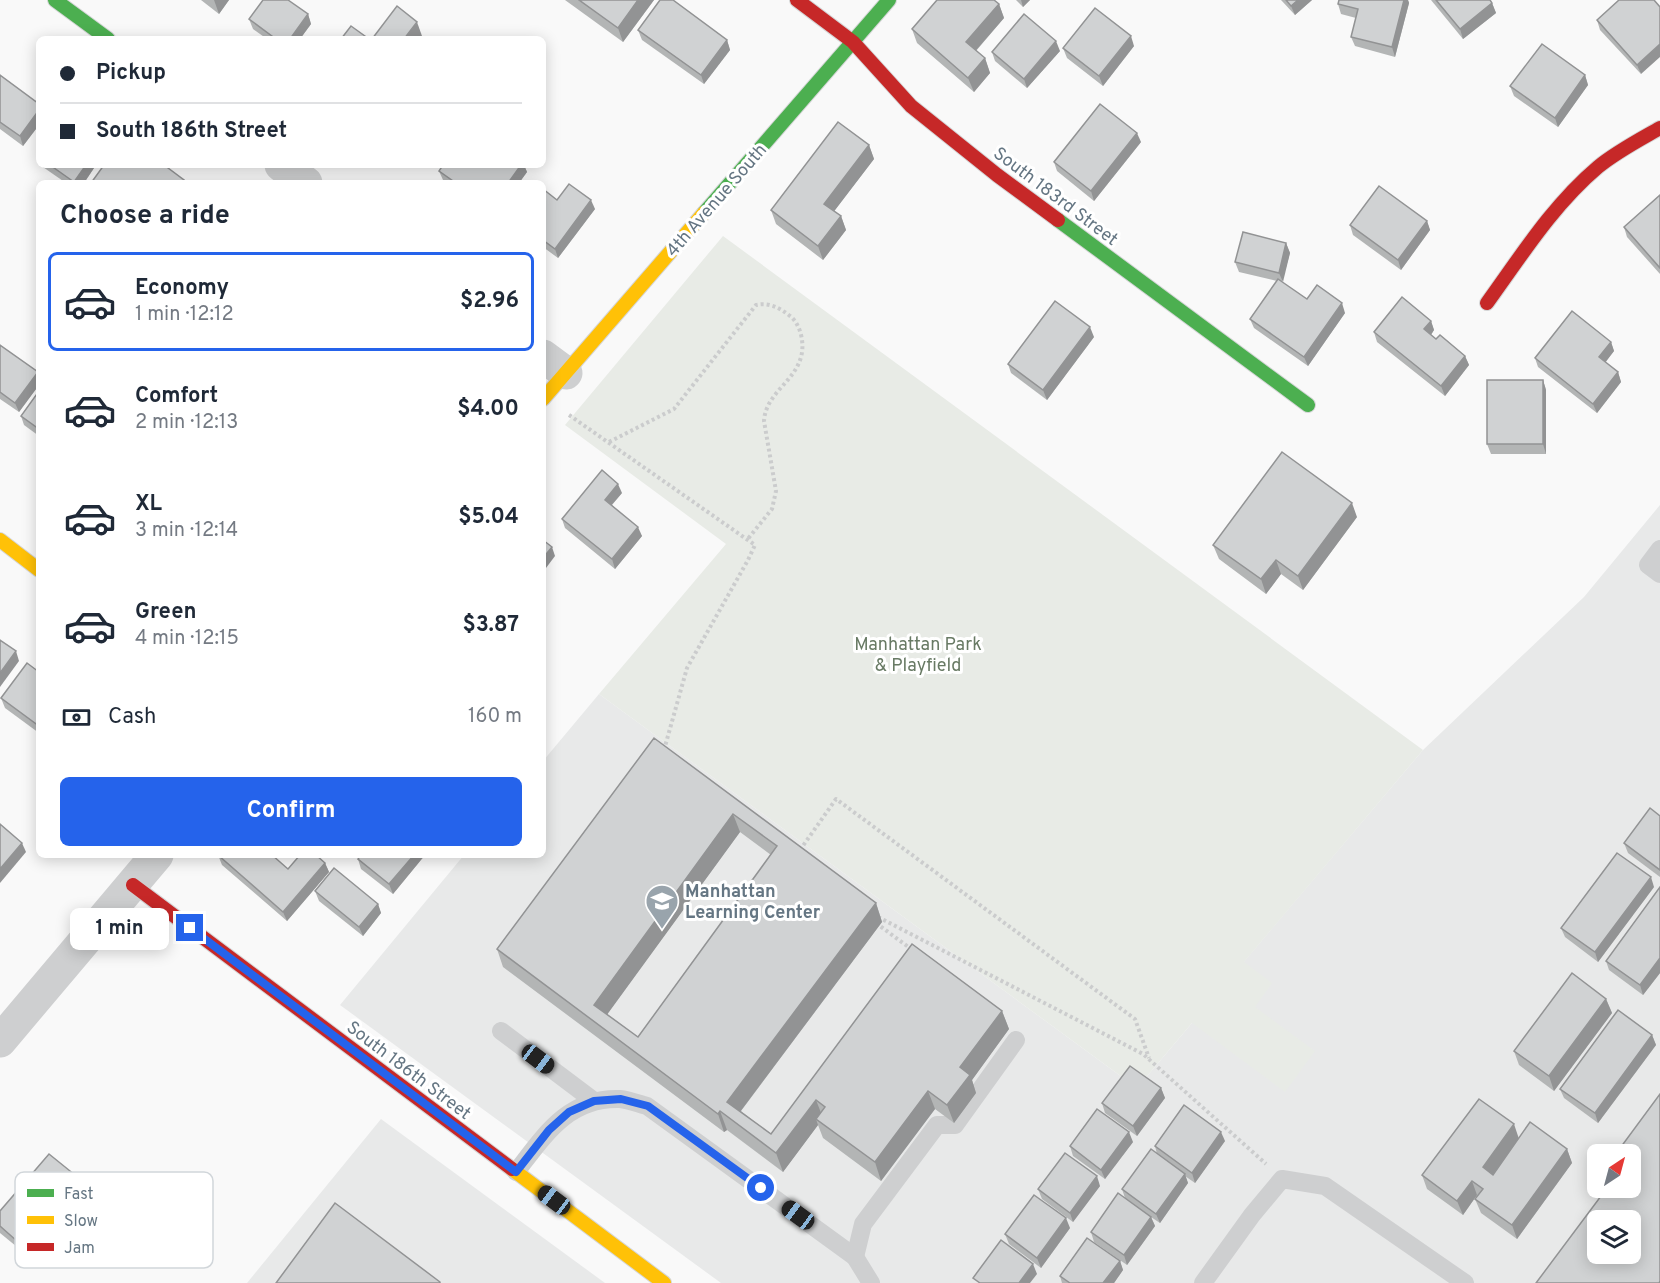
<!DOCTYPE html>
<meta charset="utf-8">
<style>
:root{--surface:#fff;--page:#f2f2f3;--text:#1f2937;--muted:#747a83;--line:#e0e1e3;--accent:#2563eb}
body{margin:0;font-family:Overpass,sans-serif;background:var(--page);color:var(--text);height:100vh;display:flex;flex-direction:column;font-size:22px;white-space:nowrap}
*{box-sizing:border-box;margin:0}
p{font-size:20px;color:var(--muted)}
.icon{flex:none;width:33px;height:33px;fill:none;stroke:currentColor;stroke-width:2;stroke-linecap:round;stroke-linejoin:round}
.map{position:relative;flex:1;overflow:hidden}
.sheet{position:absolute;left:36px;top:180px;width:510px;height:678px;display:flex;flex-direction:column;background:var(--surface);border-radius:9px;box-shadow:0 3px 15px #0003}
.sheet>*{flex:none}
.guide{position:absolute;left:36px;top:36px;width:510px;height:132px;border-radius:9px;box-shadow:0 3px 15px #0003;display:grid;align-content:center;height:132px;padding:0 24px;background:var(--surface)}
.needle{width:39px;rotate:36deg}
.fabs{position:absolute;left:1587px;top:1144px;display:grid;gap:12px}
.fabs a{display:grid;place-items:center;width:54px;height:54px;border-radius:9px;background:var(--surface);box-shadow:0 3px 15px #0003;font-size:30px}
.end{position:absolute;width:27px;height:27px;margin:-14px;border:8px solid #2563eb;background:#fff;box-shadow:0 0 0 3px #fff}
.from{border-radius:50%}
.bubble{position:absolute;height:42px;border-radius:9px;background:var(--surface);box-shadow:0 3px 15px #0003;font-size:20px;font-weight:700;line-height:42px;text-align:center}
.car{position:absolute;width:18px;height:36px;margin:-18px -9px;border-radius:8px;box-shadow:0 0 4px 2px #0007;background:linear-gradient(#222 24%,#8ab4d8 0 40%,#222 0 76%,#8ab4d8 0 86%,#222 0)}
.guide b{display:flex;align-items:center;gap:21px;height:57px;font-size:22px}
.guide b+b{border-top:2px solid var(--line)}
.guide i{width:15px;height:15px;background:var(--text)}
ul{padding:0;list-style:none}
li{display:flex;align-items:center;gap:18px;height:99px;margin:0 12px 9px;padding:0 12px;border:3px solid transparent;border-radius:9px}
li div{flex:1}
li b{display:block;font-size:22px}
li em{font-style:normal;font-weight:700}
li.current{border-color:var(--accent)}
li>.icon{width:54px;height:54px;stroke-width:1.5}
h2{padding:0 24px;font-size:27px;line-height:72px}
.pay{display:flex;align-items:center;gap:15px;height:66px;padding:0 24px;font-size:22px}
.pay p{margin-inline-start:auto}
.button{display:flex;gap:12px;margin-top:auto;padding:12px 24px}
.button a{flex:1;height:69px;border-radius:9px;background:var(--accent);color:#fff;font-size:24px;font-weight:700;line-height:69px;text-align:center}
.map>svg:first-child{display:block}
</style>
<div class="map">
<svg width="1660" height="1283" viewBox="0 0 1660 1283">
<rect width="100%" height="100%" fill="#f9f9f9"/>
<g fill="#e8e9e9" fill-rule="evenodd">
<path d="M1660,505V1283H721L340,1005L464,855H543V761L599,694L1137,1088L1423,750L1584,597ZM1598,1155H1630V1188H1598ZM1598,1221H1630V1254H1598Z"/>
<polygon points="381,1119 605,1283 247,1283"/>
</g>
<polygon fill="#e8ebe6" points="723,236 1423,750 1244,962 1272,983 1255,1007 1315,1051 1285,1092 1192,1023 1137,1088 599,694 726,544 565,425"/>
<g fill="none" stroke-linecap="round" stroke-linejoin="round">
<g stroke="#d5d6d7" stroke-width="16">
<g id="fast">
<polyline points="55,0 108,39"/>
<polyline points="704,213 889,0"/>
<polyline points="1058,220 1308,405"/>
</g>
</g>
<g stroke="#d5d6d7" stroke-width="16">
<g id="slow">
<polyline points="543,399 704,213"/>
<polyline points="0,540 39,570"/>
<polyline points="512,1169 664,1283"/>
</g>
</g>
<g stroke="#d5d6d7" stroke-width="16">
<g id="jam">
<polyline points="797,0 853,42 911,106 997,175 1058,220"/>
<path d="M1487,303C1521,256 1553,205 1598,167C1616,152 1639,140 1660,128"/>
<polyline points="133,885 512,1169"/>
</g>
</g>
<g stroke="#cbcccd" stroke-width="4" stroke-dasharray="3 3" stroke-linecap="butt">
<polyline points="569,415 755,545 748,560 687,668 664,750"/>
<path d="M609,442L674,409L756,305C769,302 780,308 790,316C797,321 801,332 802,340C807,378 766,388 764,421L776,491L772,509L747,540"/>
<polyline points="800,850 836,799 1135,1019 1149,1058"/>
<polyline points="878,917 1143,1054 1266,1164"/>
<polyline points="876,923 911,949"/>
</g>
<g stroke="#cecfd0" stroke-width="18">
<polyline points="1660,549 1648,565 1660,574"/>
<polyline points="501,1031 594,1101"/>
<path d="M516,1172C544,1136 568,1097 620,1099C629,1100 639,1104 647,1106L855,1257L871,1283"/>
<polyline points="855,1257 863,1224 937,1125 955,1125 1016,1040"/>
<polyline points="1203,1283 1252,1215 1282,1179 1325,1186 1465,1283"/>
</g>
<g stroke="#cecfd0" stroke-width="33">
<polyline points="281,165 306,183"/>
<polyline points="543,356 566,373"/>
<polyline points="0,1041 157,855"/>
</g>
<use href="#fast" stroke="#4caf50" stroke-width="14"/>
<use href="#slow" stroke="#ffc107" stroke-width="14"/>
<use href="#jam" stroke="#c62828" stroke-width="14"/>
</g>
<g fill="#b3b5b5" fill-rule="evenodd">
<polygon points="201,0 229,0 219,14"/>
<polygon points="565,0 654,0 623,42"/>
<polygon points="1016,0 1030,0 1023,7"/>
<polygon points="1281,0 1312,0 1295,15"/>
<polygon points="1339,0 1408,0 1409,3 1395,57 1355,46 1351,37 1356,18 1341,14 1338,4"/>
<polygon points="1431,0 1490,0 1492,3 1496,13 1463,39"/>
<polygon points="1619,0 1641,74 1600,30 1597,20"/>
<polygon points="999,4 1004,18 976,51 985,58 990,73 974,92 917,43 912,29"/>
<polygon points="308,14 311,24 300,39 267,39 253,29 249,19"/>
<polygon points="638,30 727,40 730,50 704,84 642,40"/>
<polygon points="1134,46 1103,86 1067,58 1063,48"/>
<polygon points="1060,51 1027,88 995,61 992,52"/>
<polygon points="0,75 39,104 39,125 23,146 0,129"/>
<polygon points="1585,75 1588,85 1558,127 1514,96 1510,86"/>
<polygon points="1141,142 1094,201 1057,171 1054,162"/>
<polygon points="869,145 874,159 834,211 841,216 846,230 823,260 776,224 771,210"/>
<polygon points="40,165 96,165 84,183 66,183"/>
<polygon points="443,165 524,165 527,172 519,183 447,183 443,180 439,171"/>
<polygon points="543,189 557,200 595,209 558,258 543,247"/>
<polygon points="1660,195 1660,274 1627,237 1624,227"/>
<polygon points="1427,221 1430,230 1401,270 1353,235 1350,225"/>
<polygon points="1286,243 1290,253 1282,282 1307,299 1345,313 1308,366 1254,328 1250,319 1277,281 1239,272 1235,262"/>
<polygon points="1431,321 1434,330 1431,335 1436,339 1465,356 1469,365 1445,396 1377,342 1374,332"/>
<polygon points="1094,337 1047,400 1011,373 1008,364"/>
<polygon points="1611,342 1614,351 1605,362 1618,372 1621,382 1597,413 1538,367 1535,358"/>
<polygon points="0,345 38,372 39,376 39,385 19,412 0,399"/>
<polygon points="1543,380 1546,390 1546,454 1491,454 1487,444"/>
<polygon points="39,391 39,436 24,425 21,416"/>
<polygon points="622,493 612,505 642,536 615,569 565,528 562,519"/>
<polygon points="1357,517 1303,590 1281,574 1266,594 1219,559 1213,545"/>
<polygon points="39,672 39,733 5,708 1,698"/>
<path d="M654,738L876,903L882,922L741,1111L771,1134L912,944L1002,1011L1009,1029L972,1080L976,1093L954,1123L935,1109L881,1181L823,1138L818,1125L783,1172L727,1130L724,1132L503,967L497,949ZM740,832L771,855L638,1037L607,1014Z"/>
<polygon points="1660,816 1660,877 1628,853 1624,843"/>
<polygon points="218,855 288,869 325,863 329,872 287,921 222,865"/>
<polygon points="425,855 393,894 361,869 358,859"/>
<polygon points="1654,887 1598,962 1565,937 1561,928"/>
<polygon points="1660,887 1660,973 1643,995 1609,970 1606,961"/>
<polygon points="315,891 378,904 381,913 363,936 319,901"/>
<polygon points="1606,999 1612,1013 1554,1091 1519,1065 1514,1051"/>
<polygon points="1652,1035 1656,1045 1598,1123 1564,1098 1560,1089"/>
<polygon points="1161,1088 1165,1098 1137,1136 1105,1113 1102,1103"/>
<polygon points="1519,1138 1567,1149 1572,1163 1517,1239 1481,1213 1475,1199 1477,1195 1463,1215 1427,1189 1422,1175"/>
<polygon points="1225,1141 1195,1183 1185,1176 1188,1183 1160,1223 1151,1217 1155,1226 1127,1265 1094,1242 1091,1232 1125,1198 1122,1189 1157,1154 1155,1146"/>
<polygon points="1133,1142 1105,1179 1073,1156 1070,1146"/>
<polygon points="78,1185 22,1251 0,1233 0,1211"/>
<polygon points="1100,1186 1073,1222 1042,1199 1038,1189"/>
<polygon points="1070,1228 1041,1268 1009,1244 1005,1234"/>
<polygon points="1120,1261 1123,1270 1114,1283 1062,1283 1060,1276"/>
</g>
<g fill="#929394">
<polygon points="214,0 229,0 219,14"/>
<polygon points="638,0 654,0 623,42 618,28"/>
<polygon points="1021,0 1030,0 1023,7"/>
<polygon points="1298,0 1312,0 1295,15 1291,6"/>
<polygon points="1404,0 1408,0 1409,3 1395,57 1392,47"/>
<polygon points="1492,3 1496,13 1463,39 1460,29"/>
<polygon points="999,4 1004,18 971,56 966,42"/>
<polygon points="308,14 311,24 300,39 290,39"/>
<polygon points="417,22 422,36 420,39 404,39"/>
<polygon points="1131,36 1134,46 1103,86 1099,76"/>
<polygon points="727,40 730,50 704,84 701,75"/>
<polygon points="1056,41 1060,51 1027,88 1024,79"/>
<polygon points="1660,44 1660,57 1641,74 1637,65"/>
<polygon points="985,58 990,73 974,92 968,78"/>
<polygon points="1585,75 1588,85 1558,127 1555,118"/>
<polygon points="39,110 39,125 23,146 20,136"/>
<polygon points="1137,133 1141,142 1094,201 1091,191"/>
<polygon points="869,145 874,159 829,218 824,204"/>
<polygon points="86,165 96,165 84,183 75,183 74,182"/>
<polygon points="521,165 524,165 527,172 519,183 508,183"/>
<polygon points="591,200 595,209 558,258 555,249"/>
<polygon points="841,216 846,230 823,260 818,246"/>
<polygon points="1427,221 1430,230 1401,270 1398,260"/>
<polygon points="1286,243 1290,253 1283,282 1279,273"/>
<polygon points="1342,303 1345,313 1308,366 1304,357"/>
<polygon points="1431,321 1434,330 1428,339 1424,329"/>
<polygon points="1090,327 1094,337 1047,400 1043,390"/>
<polygon points="1611,342 1614,351 1602,367 1599,357"/>
<polygon points="1465,356 1469,365 1445,396 1441,386"/>
<polygon points="38,372 39,376 39,385 19,412 15,403"/>
<polygon points="1618,372 1621,382 1597,413 1593,404"/>
<polygon points="1543,380 1546,390 1546,454 1543,444"/>
<polygon points="618,484 622,493 608,509 605,500"/>
<polygon points="1352,503 1357,517 1303,590 1298,576"/>
<polygon points="638,527 642,536 615,569 612,559"/>
<polygon points="552,547 555,556 543,572 543,558"/>
<polygon points="1276,560 1281,574 1266,594 1261,579"/>
<polygon points="16,651 19,661 0,687 0,673"/>
<polygon points="733,814 740,832 601,1023 594,1005"/>
<polygon points="22,843 26,852 0,883 0,869"/>
<polygon points="414,855 425,855 393,894 389,884"/>
<polygon points="325,863 329,872 287,921 283,912"/>
<polygon points="1651,877 1654,887 1598,962 1595,952"/>
<polygon points="876,903 882,922 734,1120 727,1102"/>
<polygon points="378,904 381,913 363,936 359,927"/>
<polygon points="1660,958 1660,973 1643,995 1640,985"/>
<polygon points="1606,999 1612,1013 1554,1091 1549,1076"/>
<polygon points="1002,1011 1009,1029 972,1080 976,1093 954,1123 947,1105 960,1067"/>
<polygon points="1652,1035 1656,1045 1598,1123 1595,1113"/>
<polygon points="1161,1088 1165,1098 1137,1136 1133,1126"/>
<polygon points="928,1091 935,1109 881,1181 875,1162"/>
<polygon points="816,1100 823,1118 816,1119 818,1125 783,1172 776,1153"/>
<polygon points="720,1111 727,1130 724,1132 718,1114"/>
<polygon points="1514,1124 1519,1139 1488,1181 1483,1167"/>
<polygon points="1129,1132 1133,1142 1105,1179 1101,1170"/>
<polygon points="1221,1132 1225,1141 1195,1183 1192,1173"/>
<polygon points="1567,1149 1572,1163 1517,1239 1512,1225"/>
<polygon points="1185,1174 1188,1183 1160,1223 1156,1214"/>
<polygon points="75,1175 78,1185 22,1251 18,1242"/>
<polygon points="1097,1176 1100,1186 1073,1222 1070,1213"/>
<polygon points="1472,1181 1477,1195 1463,1215 1457,1201"/>
<polygon points="1151,1217 1155,1226 1127,1265 1124,1255"/>
<polygon points="1066,1218 1070,1228 1041,1268 1037,1258"/>
<polygon points="1120,1261 1123,1270 1114,1283 1103,1283"/>
<polygon points="1033,1264 1037,1274 1030,1283 1019,1283"/>
</g>
<g fill="#d0d2d3" stroke="#929394" stroke-width="1.5" fill-rule="evenodd">
<polygon points="263,0 288,0 308,14 290,39 276,39 249,19"/>
<polygon points="579,0 638,0 618,28"/>
<polygon points="660,0 673,0 727,40 701,75 638,30"/>
<polygon points="937,0 994,0 999,4 966,42 985,58 968,78 912,29"/>
<polygon points="1286,0 1298,0 1291,6"/>
<polygon points="1339,0 1404,0 1392,47 1351,37 1358,9 1338,4"/>
<polygon points="1436,0 1490,0 1492,3 1460,29"/>
<polygon points="1619,0 1654,0 1660,7 1660,44 1637,65 1597,20"/>
<polygon points="397,6 417,22 404,39 372,39"/>
<polygon points="1095,8 1131,36 1099,76 1063,48"/>
<polygon points="1024,14 1056,41 1024,79 992,52"/>
<polygon points="351,26 369,39 341,39"/>
<polygon points="1542,44 1585,75 1555,118 1510,86"/>
<polygon points="0,75 39,104 39,110 20,136 0,122"/>
<polygon points="1100,104 1137,133 1091,191 1054,162"/>
<polygon points="838,122 869,145 824,204 841,216 818,246 771,210"/>
<polygon points="50,165 86,165 74,182"/>
<polygon points="104,165 164,165 184,180 182,183 91,183"/>
<polygon points="443,165 521,165 508,183 456,183 439,171"/>
<polygon points="569,184 591,200 555,249 543,240 543,189 557,200"/>
<polygon points="1379,186 1427,221 1398,260 1350,225"/>
<polygon points="1660,195 1660,268 1624,227"/>
<polygon points="1243,232 1286,243 1279,273 1235,262"/>
<polygon points="1278,279 1307,299 1317,285 1342,303 1304,357 1250,319"/>
<polygon points="1402,297 1431,321 1424,329 1436,339 1440,335 1465,356 1441,386 1374,332"/>
<polygon points="1055,301 1090,327 1043,390 1008,364"/>
<polygon points="1572,311 1611,342 1599,357 1618,372 1593,404 1535,358"/>
<polygon points="0,345 38,372 15,403 0,392"/>
<rect x="1487" y="380" width="56" height="64"/>
<polygon points="39,391 39,429 21,416"/>
<polygon points="1282,452 1352,503 1298,576 1276,560 1261,579 1213,545"/>
<polygon points="602,470 618,484 605,500 638,527 612,559 562,519"/>
<polygon points="543,540 552,547 543,558"/>
<polygon points="0,640 16,651 0,673"/>
<polygon points="27,663 39,672 39,726 1,698"/>
<path d="M654,738L876,903L727,1102L771,1134L912,944L1002,1011L960,1067L970,1075L947,1105L928,1091L875,1162L816,1119L825,1107L816,1100L776,1153L720,1111L718,1114L497,949ZM733,814L777,846L638,1037L594,1005Z"/>
<polygon points="1650,808 1660,816 1660,870 1624,843"/>
<polygon points="0,824 22,843 0,869"/>
<polygon points="1617,853 1651,877 1595,952 1561,928"/>
<polygon points="218,855 272,855 288,869 300,855 316,855 325,863 283,912"/>
<polygon points="361,855 414,855 389,884 358,859"/>
<polygon points="334,868 378,904 359,927 315,891"/>
<polygon points="1660,887 1660,958 1640,985 1606,961"/>
<polygon points="1572,973 1606,999 1549,1076 1514,1051"/>
<polygon points="1618,1010 1652,1035 1595,1113 1560,1089"/>
<polygon points="1130,1066 1161,1088 1133,1126 1102,1103"/>
<path d="M1660,1094V1281L1659,1283H1536L1607,1188H1630V1155H1615ZM1598,1221H1630V1254H1598Z"/>
<polygon points="1479,1099 1514,1124 1483,1167 1493,1175 1530,1122 1567,1149 1512,1225 1475,1199 1483,1189 1472,1181 1457,1201 1422,1175"/>
<polygon points="1184,1105 1221,1132 1192,1173 1155,1146"/>
<polygon points="1097,1109 1129,1132 1101,1170 1070,1146"/>
<polygon points="1151,1149 1185,1174 1156,1214 1122,1189"/>
<polygon points="1065,1153 1097,1176 1070,1213 1038,1189"/>
<polygon points="49,1154 75,1175 18,1242 0,1226 0,1211"/>
<polygon points="1118,1193 1151,1217 1124,1255 1091,1232"/>
<polygon points="1034,1195 1066,1218 1037,1258 1005,1234"/>
<polygon points="335,1203 440,1282 440,1283 276,1283"/>
<polygon points="1087,1238 1120,1261 1103,1283 1070,1283 1060,1276"/>
<polygon points="1001,1240 1033,1264 1019,1283 980,1283 973,1278"/>
</g>
<g fill="none" stroke-linecap="round" stroke-linejoin="round">
<polyline stroke="#2563eb" stroke-width="8" points="190,928 516,1172 549,1130 569,1112 594,1101 621,1099 648,1106 761,1188"/>
</g>
<defs>
<g id="school-pin" transform="scale(1.725)"><path d="M0 17L-7.5 6A9.5 9.5 0 1 1 7.5 6Z" fill="#99a4ac" stroke="#fff"/><path d="M0-5L7-2L0 1L-7-2ZM-4 1L0 2.5L4 1V4Q0 6-4 4Z" fill="#fff"/></g>
</defs>
<g fill-rule="evenodd">
<use href="#school-pin" x="662" y="901"/>
</g>
<g text-anchor="middle" stroke-width="6" stroke-linejoin="round" paint-order="stroke">
<g font-size="18" fill="#657683" stroke="#fff">
<text transform="translate(1056 196) rotate(37)" y="6">South 183rd Street</text>
<text transform="translate(716 200) rotate(-49)" y="6">4th Avenue South</text>
<text transform="translate(409 1070) rotate(37)" y="6">South 186th Street</text>
</g>
<g font-size="18" fill="#687a64" stroke="#fff">
<text x="918" y="650">Manhattan Park<tspan x="918" dy="21">&amp; Playfield</tspan></text>
</g>
<g font-size="18" font-weight="bold" fill="#657683" stroke="#fff" text-anchor="start">
<text x="685" y="897">Manhattan<tspan x="685" dy="21">Learning Center</tspan></text>
</g>
</g>
<rect x="15" y="1172" width="198" height="96" rx="9" fill="#fff" stroke="#d1d6da" stroke-width="1.5"/>
<rect x="27" y="1189" width="27" height="8" fill="#4caf50"/>
<rect x="27" y="1216" width="27" height="8" fill="#ffc107"/>
<rect x="27" y="1243" width="27" height="8" fill="#c62828"/>
<g font-size="16" fill="#657683">
<text x="64" y="1199">Fast</text>
<text x="64" y="1226">Slow</text>
<text x="64" y="1253">Jam</text>
</g>
</svg>
<div class="fabs">
<a><svg class="needle" viewBox="-14 -14 28 28"><path d="M0-13l5 13h-10z" fill="#e53935"/><path d="M0 13l5-13h-10z" fill="#747a83"/></svg></a>
<a><svg class="icon" aria-label="layers" viewBox="0 0 24 24"><path d="M12 4l9 5-9 5-9-5zM3 14l9 5 9-5"/></svg></a>
</div>
<i class="end from" style="left:761px;top:1188px"></i>
<i class="end" style="left:190px;top:928px"></i>
<div class="bubble" style="left:70px;top:908px;width:99px">1 min</div>
<i class="car" style="left:538px;top:1059px;rotate:127deg"></i>
<i class="car" style="left:554px;top:1200px;rotate:307deg"></i>
<i class="car" style="left:798px;top:1215px;rotate:306deg"></i>
<div class="guide">
<b><i class="from"></i>Pickup</b>
<b><i></i>South 186th Street</b>
</div>
<section class="sheet">
<h2>Choose a ride</h2>
<ul>
<li class="current"><svg class="icon" aria-label="car" viewBox="0 0 24 24"><path d="M5 17H2v-5l4-1 3-4h7l3 4 3 1v5h-3M9 17h6M6 11h13"/><circle cx="7" cy="17" r="2"/><circle cx="17" cy="17" r="2"/></svg><div><b>Economy</b><p>1 min · 12:12</p></div><em>$2.96</em></li>
<li><svg class="icon" aria-label="car" viewBox="0 0 24 24"><path d="M5 17H2v-5l4-1 3-4h7l3 4 3 1v5h-3M9 17h6M6 11h13"/><circle cx="7" cy="17" r="2"/><circle cx="17" cy="17" r="2"/></svg><div><b>Comfort</b><p>2 min · 12:13</p></div><em>$4.00</em></li>
<li><svg class="icon" aria-label="car" viewBox="0 0 24 24"><path d="M5 17H2v-5l4-1 3-4h7l3 4 3 1v5h-3M9 17h6M6 11h13"/><circle cx="7" cy="17" r="2"/><circle cx="17" cy="17" r="2"/></svg><div><b>XL</b><p>3 min · 12:14</p></div><em>$5.04</em></li>
<li><svg class="icon" aria-label="car" viewBox="0 0 24 24"><path d="M5 17H2v-5l4-1 3-4h7l3 4 3 1v5h-3M9 17h6M6 11h13"/><circle cx="7" cy="17" r="2"/><circle cx="17" cy="17" r="2"/></svg><div><b>Green</b><p>4 min · 12:15</p></div><em>$3.87</em></li>
</ul>
<div class="pay"><svg class="icon" aria-label="cash" viewBox="0 0 24 24"><path d="M3 7h18v10H3z"/><circle cx="12" cy="12" r="2"/></svg>Cash<p>160 m</p></div>
<div class="button"><a>Confirm</a></div>
</section>
</div>
